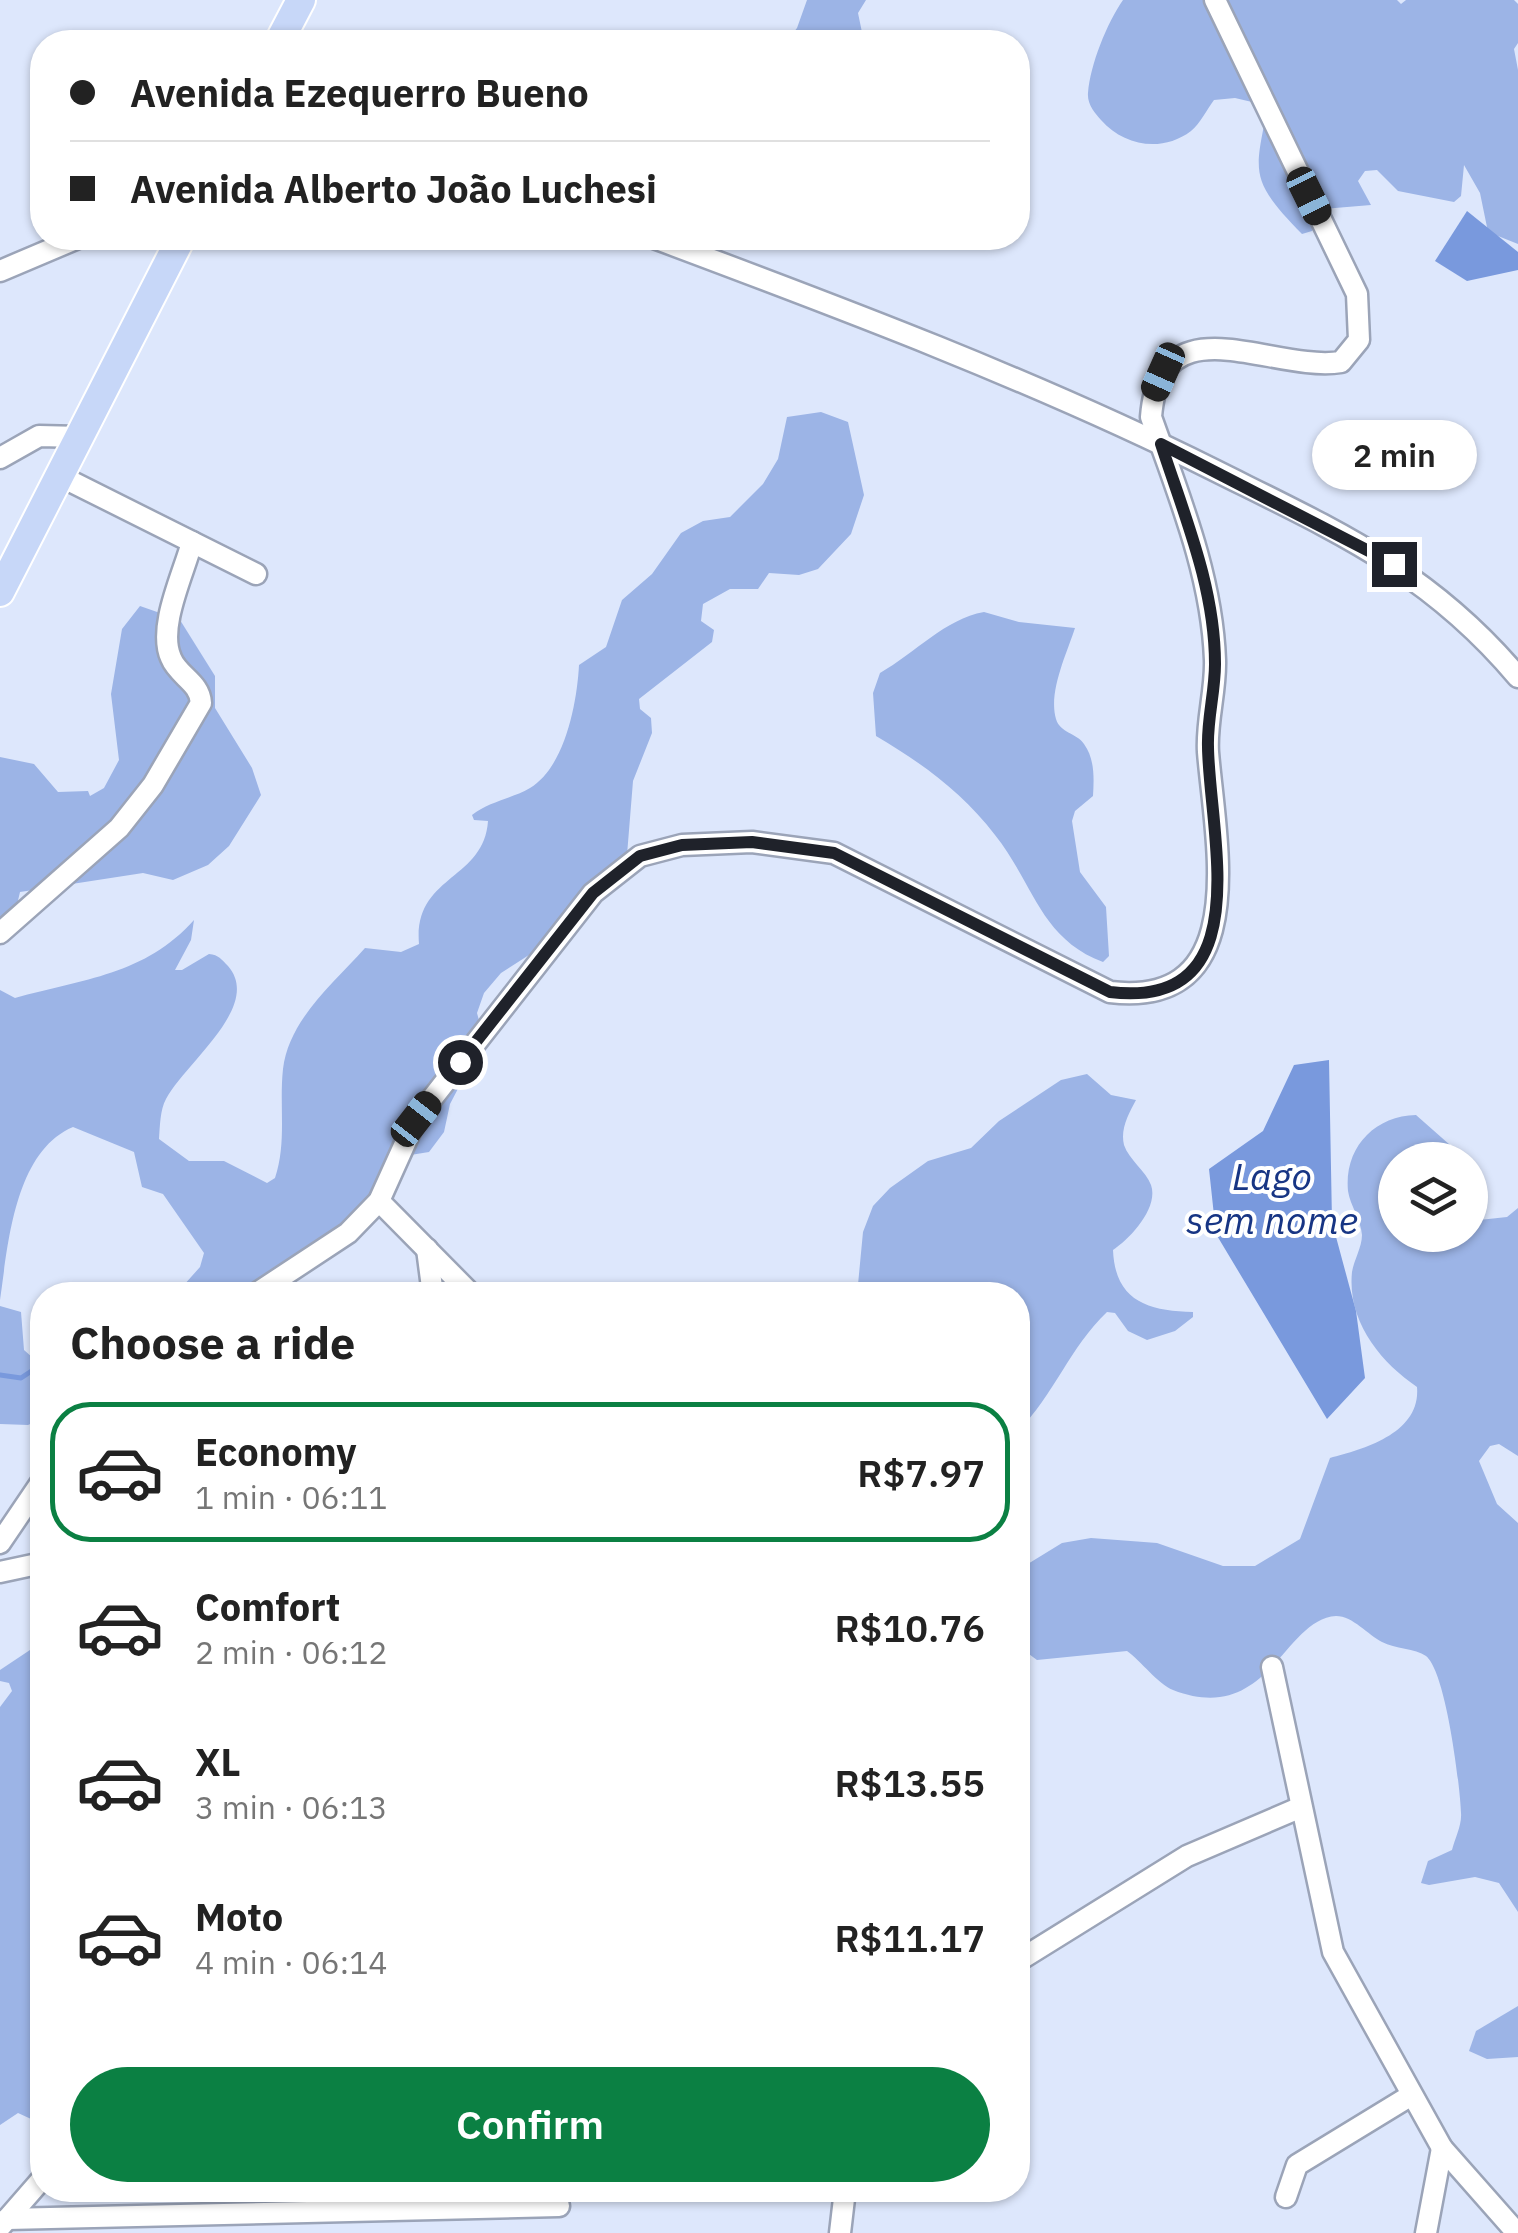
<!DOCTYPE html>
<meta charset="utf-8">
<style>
:root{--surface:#fff;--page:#f2f2f2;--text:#222;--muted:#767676;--line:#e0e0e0;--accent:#0b8043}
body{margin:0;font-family:"IBM Plex Sans",sans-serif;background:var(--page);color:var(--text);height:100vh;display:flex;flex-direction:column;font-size:38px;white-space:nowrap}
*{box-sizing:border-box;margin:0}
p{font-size:32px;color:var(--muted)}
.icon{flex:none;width:55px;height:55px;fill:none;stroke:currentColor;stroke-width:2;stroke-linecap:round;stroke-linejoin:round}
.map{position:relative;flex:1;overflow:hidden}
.drawer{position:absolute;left:30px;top:1282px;width:1000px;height:920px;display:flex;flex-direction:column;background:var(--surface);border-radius:40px;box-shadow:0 2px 8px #0004}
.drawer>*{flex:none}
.guide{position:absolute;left:30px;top:30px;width:1000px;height:220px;border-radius:40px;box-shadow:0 2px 8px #0004;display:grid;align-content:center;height:220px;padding:0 40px;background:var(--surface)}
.controls{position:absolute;left:1378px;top:1142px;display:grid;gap:20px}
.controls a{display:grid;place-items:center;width:110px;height:110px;border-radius:50%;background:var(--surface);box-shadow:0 2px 8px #0004;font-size:50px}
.end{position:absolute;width:45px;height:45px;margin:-22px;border:12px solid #1f222a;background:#fff;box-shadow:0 0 0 5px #fff}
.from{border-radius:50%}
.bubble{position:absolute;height:70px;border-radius:35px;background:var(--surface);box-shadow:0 2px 8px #0004;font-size:32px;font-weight:600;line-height:70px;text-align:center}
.car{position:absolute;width:30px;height:60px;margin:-30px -15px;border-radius:12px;box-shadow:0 0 8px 2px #0007;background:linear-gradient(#222 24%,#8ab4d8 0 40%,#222 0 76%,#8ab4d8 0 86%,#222 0)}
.guide b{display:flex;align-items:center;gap:35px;height:95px;font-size:38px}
.guide b+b{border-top:2px solid var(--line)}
.guide i{width:25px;height:25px;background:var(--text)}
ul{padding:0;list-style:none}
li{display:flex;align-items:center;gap:30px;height:140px;margin:0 20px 15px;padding:0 20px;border:5px solid transparent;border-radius:40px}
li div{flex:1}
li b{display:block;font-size:38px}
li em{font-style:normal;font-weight:600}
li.current{border-color:var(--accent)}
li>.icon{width:90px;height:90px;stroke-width:1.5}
h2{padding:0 40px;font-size:45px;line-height:120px}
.button{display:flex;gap:20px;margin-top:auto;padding:20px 40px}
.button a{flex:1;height:115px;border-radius:60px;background:var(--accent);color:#fff;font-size:40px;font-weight:600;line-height:115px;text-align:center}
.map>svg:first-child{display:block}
</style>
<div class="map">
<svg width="1518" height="2233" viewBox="0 0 1518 2233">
<rect width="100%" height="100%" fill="#dde7fc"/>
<g fill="#9cb4e6">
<polygon points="807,0 866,0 858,13 864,42 786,42 797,28"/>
<path d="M1123,0H1397L1401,4L1406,0H1514L1518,4V43L1514,49L1518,70V244L1488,232L1480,193L1464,165L1461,196L1454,202L1398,191L1377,170L1365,171L1358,181L1371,205L1323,209L1312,231L1302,234C1245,176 1256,172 1270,95L1267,83L1252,102L1235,98L1214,100C1207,109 1200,124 1191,131C1162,153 1124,146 1101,120C1095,113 1087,104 1088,93C1090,65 1107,23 1123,0Z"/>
<path d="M821,412L848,422L864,495L851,534L818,569L799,575L769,573L758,589H730L703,604L701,621L714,630L712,642L639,699L640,709L651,718L652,733L633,781L627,855L543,946L501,973L484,993L477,1013L484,1039L450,1104L444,1132L429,1152L404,1156L366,1227C334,1234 272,1248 287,1295H175L200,1267L204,1253L163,1194L142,1187L134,1152L73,1127C14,1152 8,1246 0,1300V990L15,998C83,979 145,975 194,920L191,940L175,970H182L209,954C219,955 221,959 228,966C263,1006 185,1063 166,1099C160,1110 160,1126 159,1139L189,1161H224L267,1183L275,1178C287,1142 279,1106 283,1069C289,1019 334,983 365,948L401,952L419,944C413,875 484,881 488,821L474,820L472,815C490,801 511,799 530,788C565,767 577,703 579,665L606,647L622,600L652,574L681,533L703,521L730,517L763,484L778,459L787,417Z"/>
<polygon points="140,606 180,620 215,676 215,708 252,768 261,795 229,846 208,865 173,880 143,873 20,892 16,909 0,917 0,757 34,764 58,792 88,791 90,796 104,788 119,760 111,694 122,629"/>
<path d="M984,612L1019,622L1075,628C1067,653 1048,692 1056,719C1060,733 1077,733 1084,744C1095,759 1094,779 1093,796L1075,811L1072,821L1080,872L1106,907L1109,956L1103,962C1040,938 1034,884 995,835C963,793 922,763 876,736L873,693L880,673C915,653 945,619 984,612Z"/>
<path d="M1087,1074L1111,1095L1136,1100C1129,1113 1120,1129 1124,1145C1129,1160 1146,1171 1151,1185C1159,1208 1130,1239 1113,1250C1115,1301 1148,1311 1193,1312V1317L1175,1331L1147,1340L1128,1331L1115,1313L1107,1312C1070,1347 1054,1395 1018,1431V1295H857L863,1232L873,1206L890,1188L928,1161L971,1148L999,1121L1061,1080Z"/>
<path d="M1416,1115L1467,1160H1395V1235H1470V1221L1507,1217L1518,1208V1456L1499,1444L1490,1446L1479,1461L1497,1504L1518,1523V1912L1499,1883L1475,1877L1429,1885L1421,1883L1428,1861L1452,1850C1455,1838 1462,1825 1461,1813C1460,1785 1446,1672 1426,1656C1415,1648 1395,1649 1382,1642C1368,1635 1353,1616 1336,1616C1283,1619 1269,1727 1173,1690C1158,1684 1141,1661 1127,1651L1037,1660L1018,1646V1570L1062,1543L1091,1538L1157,1543L1223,1566H1255L1300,1539L1330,1458C1365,1449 1421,1433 1417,1387C1380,1362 1347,1321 1352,1272C1354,1260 1362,1247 1362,1235C1361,1220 1350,1205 1348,1191C1344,1148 1374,1116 1416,1115Z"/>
<polygon points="0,1306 21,1312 24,1350 42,1366 42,1419 28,1425 0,1424"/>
<polygon points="42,1642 42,2124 18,2113 0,2125 0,1707 12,1691 9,1683 0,1681 0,1670"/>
<polygon points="1518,2006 1518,2057 1487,2059 1469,2051 1476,2031"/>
</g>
<g fill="#7999dd">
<polygon points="1467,211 1518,252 1518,270 1467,281 1435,261"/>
<polygon points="1329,1060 1332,1222 1356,1311 1365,1378 1327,1419 1216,1234 1209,1169 1263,1131 1294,1065"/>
</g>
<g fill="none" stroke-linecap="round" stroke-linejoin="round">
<polyline stroke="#7999dd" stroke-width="5" points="0,1375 21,1378 42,1364"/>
<g stroke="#9ba4b8" stroke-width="25">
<g id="minor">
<path d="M654,238C844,309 1033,380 1214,470C1336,531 1429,571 1518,677"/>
<polyline points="0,271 78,238"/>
<polyline points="0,458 39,436 81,437"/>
<polyline points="60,476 256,574"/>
<path d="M0,933L119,828L153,785L201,703C200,682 178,676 171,658C157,627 184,573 192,542"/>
<polyline points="379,1201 472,1295"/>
<polyline points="427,1249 433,1295"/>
<path d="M254,1295L348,1233L379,1201L416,1119L593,893L640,856L682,845L752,842L834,853L1110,992C1254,1009 1215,840 1208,752C1206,722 1216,691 1215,660C1212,576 1179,496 1151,417C1160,299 1272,373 1341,362L1359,340L1357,294L1215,0"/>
<polyline points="0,1543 42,1481"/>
<polyline points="0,1572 42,1563"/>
<polyline points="1272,1667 1333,1952 1442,2148 1517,2233"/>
<polyline points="1018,1961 1187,1856 1299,1808"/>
<polyline points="1286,2197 1297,2165 1410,2096"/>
<polyline points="7,2219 559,2206"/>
<polyline points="1,2226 42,2179"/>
<polyline points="840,2233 845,2190"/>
<polyline points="1426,2233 1442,2148"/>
</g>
</g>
<g stroke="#fff" stroke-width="32">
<g id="major">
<polyline points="279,42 301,0"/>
<polyline points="0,592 181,238"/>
</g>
</g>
<use href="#minor" stroke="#fff" stroke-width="20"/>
<use href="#major" stroke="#c7d7f8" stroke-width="28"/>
</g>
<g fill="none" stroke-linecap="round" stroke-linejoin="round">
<path stroke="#1f222a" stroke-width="12" d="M460,1062L593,893L640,856L682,845L752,842L834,853L1110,992C1261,1010 1209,834 1208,747C1207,719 1215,692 1215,664C1215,587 1184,515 1161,444L1394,564"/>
</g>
<g text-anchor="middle" stroke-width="8" stroke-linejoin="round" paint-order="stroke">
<g font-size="38" font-style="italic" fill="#173584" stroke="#fff">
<text x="1272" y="1190">Lago<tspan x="1272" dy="44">sem nome</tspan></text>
</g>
</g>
</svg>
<div class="controls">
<a><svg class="icon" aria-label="layers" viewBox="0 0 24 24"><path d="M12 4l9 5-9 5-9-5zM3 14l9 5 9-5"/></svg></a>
</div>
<i class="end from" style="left:460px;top:1062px"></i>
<i class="end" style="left:1394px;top:564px"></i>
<div class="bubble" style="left:1312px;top:420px;width:165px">2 min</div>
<i class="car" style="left:1309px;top:196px;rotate:154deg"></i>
<i class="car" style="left:1163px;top:372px;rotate:204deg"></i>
<i class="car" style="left:416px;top:1119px;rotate:38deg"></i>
<div class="guide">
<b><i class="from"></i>Avenida Ezequerro Bueno</b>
<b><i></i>Avenida Alberto João Luchesi</b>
</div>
<section class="drawer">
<h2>Choose a ride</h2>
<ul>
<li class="current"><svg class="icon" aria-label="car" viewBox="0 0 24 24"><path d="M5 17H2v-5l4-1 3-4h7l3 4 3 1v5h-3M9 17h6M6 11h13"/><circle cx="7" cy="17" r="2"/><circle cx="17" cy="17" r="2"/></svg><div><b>Economy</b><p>1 min · 06:11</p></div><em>R$7.97</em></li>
<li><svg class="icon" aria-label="car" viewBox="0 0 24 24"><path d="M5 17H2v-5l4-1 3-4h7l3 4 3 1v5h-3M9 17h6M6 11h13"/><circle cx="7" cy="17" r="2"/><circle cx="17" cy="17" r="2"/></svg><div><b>Comfort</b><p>2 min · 06:12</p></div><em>R$10.76</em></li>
<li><svg class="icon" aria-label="car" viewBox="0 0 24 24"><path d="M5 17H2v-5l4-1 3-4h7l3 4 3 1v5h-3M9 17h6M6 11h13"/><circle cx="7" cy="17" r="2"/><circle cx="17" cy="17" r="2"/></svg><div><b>XL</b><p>3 min · 06:13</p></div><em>R$13.55</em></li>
<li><svg class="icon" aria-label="car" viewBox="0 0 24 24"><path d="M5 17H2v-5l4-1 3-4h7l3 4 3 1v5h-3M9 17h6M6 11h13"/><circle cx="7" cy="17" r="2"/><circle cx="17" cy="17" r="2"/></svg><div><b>Moto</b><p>4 min · 06:14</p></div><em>R$11.17</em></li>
</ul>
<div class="button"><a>Confirm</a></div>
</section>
</div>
